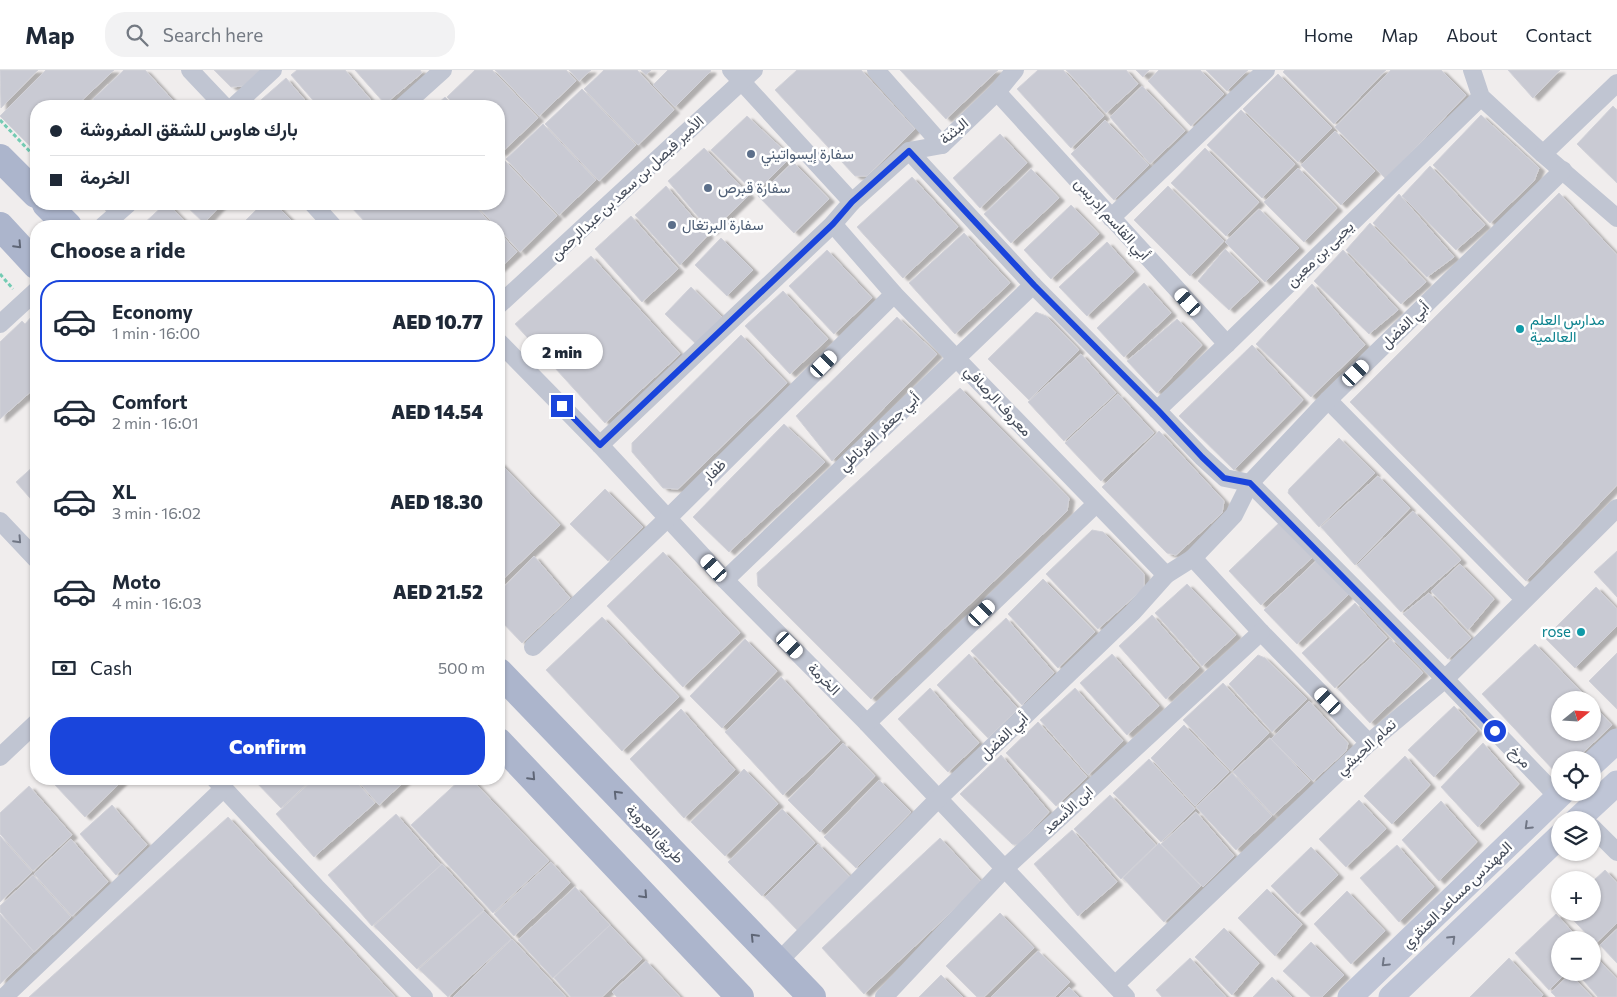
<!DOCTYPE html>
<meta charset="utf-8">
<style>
:root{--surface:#fff;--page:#f2f2f3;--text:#1f2937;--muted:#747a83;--line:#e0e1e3;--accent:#1a45dc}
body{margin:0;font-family:Commissioner,Vazirmatn,sans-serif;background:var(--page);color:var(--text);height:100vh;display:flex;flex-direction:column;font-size:19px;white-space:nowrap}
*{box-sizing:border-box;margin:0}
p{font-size:16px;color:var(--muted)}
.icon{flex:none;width:28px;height:28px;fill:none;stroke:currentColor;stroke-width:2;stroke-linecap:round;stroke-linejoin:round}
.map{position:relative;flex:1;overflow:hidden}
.panel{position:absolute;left:30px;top:150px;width:475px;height:565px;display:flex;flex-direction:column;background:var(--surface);border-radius:20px;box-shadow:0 1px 4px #0004}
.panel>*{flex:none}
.guide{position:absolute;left:30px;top:30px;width:475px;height:110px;border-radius:20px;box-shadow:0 1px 4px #0004;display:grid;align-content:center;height:110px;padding:0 20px;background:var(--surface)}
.needle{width:32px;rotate:72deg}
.buttons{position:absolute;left:1551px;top:621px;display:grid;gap:10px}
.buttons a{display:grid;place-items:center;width:50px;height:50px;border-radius:50%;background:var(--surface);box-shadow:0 1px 4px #0004;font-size:25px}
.end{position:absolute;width:22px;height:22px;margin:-11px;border:6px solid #1a45dc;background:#fff;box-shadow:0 0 0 2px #fff}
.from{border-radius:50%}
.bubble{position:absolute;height:35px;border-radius:18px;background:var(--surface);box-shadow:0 1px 4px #0004;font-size:16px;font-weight:800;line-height:35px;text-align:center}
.car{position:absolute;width:15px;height:30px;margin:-15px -8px;border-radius:6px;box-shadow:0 0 4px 1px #0007;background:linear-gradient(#fff 24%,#345 0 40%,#fff 0 76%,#345 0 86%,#fff 0)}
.guide b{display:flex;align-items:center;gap:18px;height:48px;font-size:19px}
.guide b+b{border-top:1px solid var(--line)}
.guide i{width:12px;height:12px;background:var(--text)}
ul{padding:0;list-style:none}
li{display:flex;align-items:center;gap:15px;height:82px;margin:0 10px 8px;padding:0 10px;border:2px solid transparent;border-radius:20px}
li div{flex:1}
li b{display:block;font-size:19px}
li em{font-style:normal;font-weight:800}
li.on{border-color:var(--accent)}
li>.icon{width:45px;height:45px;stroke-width:1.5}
h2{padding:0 20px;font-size:22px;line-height:60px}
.pay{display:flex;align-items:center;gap:12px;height:55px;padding:0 20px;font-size:19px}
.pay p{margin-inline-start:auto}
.cta{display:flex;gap:10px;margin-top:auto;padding:10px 20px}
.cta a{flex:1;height:58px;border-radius:20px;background:var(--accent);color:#fff;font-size:20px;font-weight:800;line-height:58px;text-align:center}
header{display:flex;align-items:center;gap:30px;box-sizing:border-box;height:70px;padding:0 25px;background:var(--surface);border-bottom:1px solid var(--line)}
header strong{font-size:24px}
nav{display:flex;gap:28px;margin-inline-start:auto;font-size:18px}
.search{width:350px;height:45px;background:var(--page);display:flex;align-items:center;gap:12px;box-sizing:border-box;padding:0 18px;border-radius:20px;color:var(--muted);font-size:19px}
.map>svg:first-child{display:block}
</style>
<header>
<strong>Map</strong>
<div class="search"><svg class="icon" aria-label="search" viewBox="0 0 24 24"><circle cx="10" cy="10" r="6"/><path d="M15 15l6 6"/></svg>Search here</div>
<nav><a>Home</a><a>Map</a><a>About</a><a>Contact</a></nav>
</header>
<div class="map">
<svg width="1617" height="927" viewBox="0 0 1617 927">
<defs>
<filter id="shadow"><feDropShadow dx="5.5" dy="3" stdDeviation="1" flood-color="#0004"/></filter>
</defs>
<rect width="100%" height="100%" fill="#f0eded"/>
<g fill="#c9cad3" stroke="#d1d1d8" filter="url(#shadow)">
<polygon points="0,0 38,0 1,38"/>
<polygon points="46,0 114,0 76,36 36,36 36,74 32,78 0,46"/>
<polygon points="124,0 145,0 178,36 100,36 93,29"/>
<polygon points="214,0 262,0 243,16 231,17"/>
<polygon points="297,0 345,0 376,36 318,36 291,5"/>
<polygon points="355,0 420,0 422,3 385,34"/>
<polygon points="475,0 492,0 538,48 501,83 499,81 499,36 456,36 447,27"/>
<polygon points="495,0 566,0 576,11 539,46"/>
<polygon points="569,0 591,0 579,11"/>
<polygon points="604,0 637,0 674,40 638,75 584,19"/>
<polygon points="641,0 651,0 646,5"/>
<polygon points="668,0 710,0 711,1 675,37 653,15"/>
<polygon points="797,0 861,0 915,59 867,106 855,106 775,20"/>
<polygon points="900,0 998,0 946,49"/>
<polygon points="1038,0 1063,0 1104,46 1071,78 1017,19"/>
<polygon points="1066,0 1126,0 1138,14 1106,43"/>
<polygon points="1136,0 1149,0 1143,7"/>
<polygon points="1159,0 1200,0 1224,24 1191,56 1148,11"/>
<polygon points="1206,0 1248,0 1227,21"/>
<polygon points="1285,0 1386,0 1334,54 1283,2"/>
<polygon points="1391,0 1441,0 1466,25 1386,109 1335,57"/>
<polygon points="1508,0 1560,0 1533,28"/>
<polygon points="1278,4 1332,58 1298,92 1243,39"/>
<polygon points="286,8 310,36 254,36"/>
<polygon points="1142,16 1185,61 1150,94 1110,47"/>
<polygon points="582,19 636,75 599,111 545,54"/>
<polygon points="445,27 454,36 435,36"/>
<polygon points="1613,36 1617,40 1617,113 1577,74"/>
<polygon points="1241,40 1295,94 1262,128 1207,75"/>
<polygon points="1481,45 1539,98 1534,111 1490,153 1433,95"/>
<polygon points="747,46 791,87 755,123 711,80"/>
<polygon points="1105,50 1149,95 1114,130 1071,84"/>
<polygon points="543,54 596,110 559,145 506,89"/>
<polygon points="1335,61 1375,101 1341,135 1301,95"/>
<polygon points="1000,64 1027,93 980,138 953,108"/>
<polygon points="704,78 749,125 711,162 668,111"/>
<polygon points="1205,78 1259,132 1226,166 1171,113"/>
<polygon points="504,90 557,146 520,182 499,159 499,156 496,156 475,134 499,134 499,95"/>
<polygon points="793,92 829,129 794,163 758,126"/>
<polygon points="1430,96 1485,155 1456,180 1402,126"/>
<polygon points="1298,98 1337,138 1304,172 1264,132"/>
<polygon points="1031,99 1059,128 1011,173 984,144"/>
<polygon points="912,107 958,157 903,208 857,157"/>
<polygon points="666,116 708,165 680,195 635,145"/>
<polygon points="1168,116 1224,171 1190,206 1134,150"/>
<polygon points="1559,123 1617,185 1617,415 1526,511 1350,332"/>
<polygon points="1399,124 1454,187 1427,207 1373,153"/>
<polygon points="99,134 115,134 107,142"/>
<polygon points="165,134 168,134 189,156 141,156"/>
<polygon points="184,134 222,134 204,153"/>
<polygon points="262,134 275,134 297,156 240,156"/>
<polygon points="348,134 473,134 493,156 369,156"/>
<polygon points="1071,135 1099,164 1051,209 1024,180"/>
<polygon points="1259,139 1299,178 1265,212 1225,172"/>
<polygon points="631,146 678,199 642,232 595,179"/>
<polygon points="1370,153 1426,212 1401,234 1346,180"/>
<polygon points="499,162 517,182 499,199"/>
<polygon points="964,163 1010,213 955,264 909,213"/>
<polygon points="721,168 753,200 727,226 695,195"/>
<polygon points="1107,172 1134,202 1087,246 1059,217"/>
<polygon points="1225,179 1259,212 1229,240 1198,211"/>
<polygon points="827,180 872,228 834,264 789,216"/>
<polygon points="1343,180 1398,240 1369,264 1314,211"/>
<polygon points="591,186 680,284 605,353 515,254"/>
<polygon points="1144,213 1171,243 1124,287 1097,258"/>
<polygon points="1312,214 1365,275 1311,327 1256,274"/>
<polygon points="691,217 723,248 697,275 665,244"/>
<polygon points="783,221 828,269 790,304 745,256"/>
<polygon points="1036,242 1046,246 1079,280 1029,330 988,289"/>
<polygon points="32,246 36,250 36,317 0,349 0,272 22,251 25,254"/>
<polygon points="897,247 937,284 832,391 796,346"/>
<polygon points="1177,249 1202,275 1157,323 1127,291"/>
<polygon points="741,265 787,313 678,419 663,418 632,382 632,373"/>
<polygon points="1252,275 1303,330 1234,400 1179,346"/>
<polygon points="1081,284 1116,323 1064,371 1028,332"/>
<polygon points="960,318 1069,428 1067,441 871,629 758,516 757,503"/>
<polygon points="1118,324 1154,363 1101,411 1065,373"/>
<polygon points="784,354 825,392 729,482 693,447"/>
<polygon points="1159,361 1224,431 1222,443 1176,485 1167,483 1102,417"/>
<polygon points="1339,368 1375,403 1319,457 1288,423 1289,419"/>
<polygon points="499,392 560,455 499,513"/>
<polygon points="36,394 36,435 16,412"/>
<polygon points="1378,406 1410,438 1355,495 1321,457"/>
<polygon points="605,419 643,457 608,491 570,454"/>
<polygon points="1413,441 1461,490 1401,542 1357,495"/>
<polygon points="1281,451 1314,486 1261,535 1229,501"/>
<polygon points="1092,460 1103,462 1144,504 1144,518 1098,559 1046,504"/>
<polygon points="1617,481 1617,527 1594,502"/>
<polygon points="663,482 740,563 683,617 607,536"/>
<polygon points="534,486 570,528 522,573 499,549 499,522"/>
<polygon points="1317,490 1349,524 1297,574 1264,540"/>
<polygon points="1460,494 1494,529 1468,560 1431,521"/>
<polygon points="1043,509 1095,562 1058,598 1008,544"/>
<polygon points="1187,514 1236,565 1202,596 1155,543"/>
<polygon points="1596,517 1617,539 1617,556 1575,598 1545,568"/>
<polygon points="1429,523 1471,568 1448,589 1403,544"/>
<polygon points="1355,533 1387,568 1335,618 1302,583"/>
<polygon points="1152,545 1199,598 1166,629 1119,576"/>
<polygon points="602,547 679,627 622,681 546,600"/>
<polygon points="1006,548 1054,603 1022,635 971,581"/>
<polygon points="745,569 777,601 722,658 690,626"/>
<polygon points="1390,569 1423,603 1370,653 1338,619"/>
<polygon points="1535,574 1589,630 1560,630 1560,662 1592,662 1592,634 1612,655 1575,690 1560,690 1560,703 1558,705 1482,624"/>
<polygon points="1617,583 1617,639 1589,611"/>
<polygon points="969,584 1018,639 988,668 937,615"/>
<polygon points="1112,584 1159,636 1127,665 1080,613"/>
<polygon points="1258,585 1265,588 1307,629 1272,662 1229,614"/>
<polygon points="781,607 840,671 783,725 725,662"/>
<polygon points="1223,613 1269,663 1231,701 1183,650"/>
<polygon points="930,618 979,673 948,702 898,649"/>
<polygon points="1075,618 1123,671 1088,705 1040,650"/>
<polygon points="1309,631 1348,673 1346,681 1313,711 1271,669"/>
<polygon points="1454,636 1477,661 1434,707 1408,680"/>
<polygon points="681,639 735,700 684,748 630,689"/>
<polygon points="1038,652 1087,707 1056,736 1006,683"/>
<polygon points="1184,655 1229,702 1195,736 1151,688"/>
<polygon points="1270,668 1310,711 1273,745 1233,702"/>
<polygon points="843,673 875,706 820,762 788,730"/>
<polygon points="1483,673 1519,714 1478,757 1441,717"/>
<polygon points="1001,685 1049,742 1018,775 1012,774 960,724"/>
<polygon points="1405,686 1430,715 1392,754 1364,726"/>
<polygon points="1149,689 1195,739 1161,772 1113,723"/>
<polygon points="744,699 778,734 725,786 691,752"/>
<polygon points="1232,703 1272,746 1236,780 1196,737"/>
<polygon points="62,709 120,709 122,711 85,747 55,715"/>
<polygon points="253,709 312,709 281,738"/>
<polygon points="314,709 354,709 375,733 314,787 276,744"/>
<polygon points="356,709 407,709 379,735"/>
<polygon points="461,709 471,709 549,791 493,843 411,755"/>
<polygon points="879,710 911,742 856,798 824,767"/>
<polygon points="29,716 72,765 33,801 0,764 0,743"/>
<polygon points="1110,725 1156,775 1121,809 1074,759"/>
<polygon points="1359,730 1386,759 1346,797 1319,769"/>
<polygon points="1441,731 1477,772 1439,811 1402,770"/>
<polygon points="112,735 147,775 116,805 80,764"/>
<polygon points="782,739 815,773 762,826 728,792"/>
<polygon points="1196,742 1234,786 1203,817 1161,774"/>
<polygon points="396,744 441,795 372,856 328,805"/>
<polygon points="228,747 395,927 29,927"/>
<polygon points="1072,760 1117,812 1078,846 1034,794"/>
<polygon points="0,766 32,802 0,832"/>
<polygon points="940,768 982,813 864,924 822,878"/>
<polygon points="71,769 108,812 72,846 34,804"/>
<polygon points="1159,773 1201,816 1164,852 1123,808"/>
<polygon points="818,774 852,809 799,862 765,827"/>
<polygon points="1397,775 1434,817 1399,852 1360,808"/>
<polygon points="1311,777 1338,805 1298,844 1271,816"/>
<polygon points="551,792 570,813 514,866 494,844"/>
<polygon points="442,794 484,840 417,899 374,856"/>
<polygon points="1605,800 1617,813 1617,853 1595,874 1592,870 1566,842 1592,842 1592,812"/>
<polygon points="33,805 71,847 34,882 0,842 0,836"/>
<polygon points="575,817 610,855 553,908 518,870"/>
<polygon points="1267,819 1302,854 1275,886 1238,848"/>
<polygon points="1347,821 1385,861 1351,894 1314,854"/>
<polygon points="484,841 511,869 448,927 419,899"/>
<polygon points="1000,843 1034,878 984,927 977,927 946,896"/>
<polygon points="0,844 34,882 0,914"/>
<polygon points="1556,844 1580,870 1560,870 1560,902 1567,902 1549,920 1515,883"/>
<polygon points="610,855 642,889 602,927 571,927 554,908"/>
<polygon points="1224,858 1259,893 1232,925 1195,887"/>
<polygon points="1617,859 1617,893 1600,875"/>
<polygon points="512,869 566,927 453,927"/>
<polygon points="1311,872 1344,905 1322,927 1311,927 1283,901"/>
<polygon points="1038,881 1070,912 1055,927 991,927"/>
<polygon points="1592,883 1617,909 1617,927 1598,927 1576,902 1592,902"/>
<polygon points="1190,888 1226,927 1162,927 1156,920"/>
<polygon points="1509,888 1543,925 1541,927 1470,927"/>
<polygon points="646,891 680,927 617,927 612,922"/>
<polygon points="1570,904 1592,927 1556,927 1551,922"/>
<polygon points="941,905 963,927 919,927"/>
<polygon points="1272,907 1292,927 1253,927"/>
<polygon points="1069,917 1079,927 1059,927"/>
</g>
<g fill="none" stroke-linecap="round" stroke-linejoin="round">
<g stroke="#73cbb3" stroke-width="3" stroke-dasharray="4 2.5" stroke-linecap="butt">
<polyline points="0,50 36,88"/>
<polyline points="0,204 13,219"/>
</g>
<g stroke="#c0c5d2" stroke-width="18">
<polyline points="190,0 224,36"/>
<polyline points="731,0 852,132"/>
<polyline points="876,0 942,75"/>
<polyline points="1472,0 1481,27 1543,84 1617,148"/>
<polyline points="997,22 1227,274"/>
<polyline points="234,36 273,0"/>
<polyline points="403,36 443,0"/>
<polyline points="909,81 1033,215 1157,340 1202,387 1225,408 1250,413 1445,609 1558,727"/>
<polyline points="1543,84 1617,13"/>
<polyline points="313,134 333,156"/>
<polyline points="1111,148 1266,0"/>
<polyline points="833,154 894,224 1166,505"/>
<polyline points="103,156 128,134"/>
<polyline points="499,235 754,0"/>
<polyline points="0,254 36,221"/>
<polyline points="499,272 600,375 725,510 867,653 1126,927"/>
<polyline points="1328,330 1524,529"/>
<polyline points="1157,340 1227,274 1481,27"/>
<polyline points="600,375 833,154 852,132 909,81 942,75 997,22 1015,0"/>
<polyline points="0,451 36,489"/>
<polyline points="1193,488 1261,562 1369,673"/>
<polyline points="725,510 1033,215"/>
<polyline points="533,577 668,448 894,224"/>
<polyline points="867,653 1096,434"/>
<polyline points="0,687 36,653"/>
<polyline points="215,709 316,817 424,927"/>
<polyline points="1592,757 1617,782"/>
<polyline points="778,892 939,728 1133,542 1166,505 1193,488 1234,445 1250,413 1328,330 1563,100"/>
<polyline points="1115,915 1369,673 1445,609 1617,438"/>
<polyline points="4,927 224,718"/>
<polyline points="884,927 1004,799 1261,562"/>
</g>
<g stroke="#bfc5d6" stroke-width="25">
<polyline points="1592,694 1617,671"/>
<polyline points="1577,750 1617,713"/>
<polyline points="1350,927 1563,722"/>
<polyline points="1391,927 1560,766"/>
</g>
<g stroke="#acb5cc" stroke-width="28">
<polyline points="0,88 36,124"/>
<polyline points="46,134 68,156"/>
<polyline points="0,156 36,195"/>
<polyline points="499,602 812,927"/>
<polyline points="499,672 740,927"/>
</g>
</g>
<defs><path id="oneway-chevron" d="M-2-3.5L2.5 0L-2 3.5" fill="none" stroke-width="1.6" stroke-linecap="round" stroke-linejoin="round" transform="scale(1.25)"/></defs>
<g stroke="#5f6676">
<use href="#oneway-chevron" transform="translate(18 175) rotate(47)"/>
<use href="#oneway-chevron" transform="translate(532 707) rotate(47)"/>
<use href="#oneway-chevron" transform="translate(617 724) rotate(-134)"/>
<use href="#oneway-chevron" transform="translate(644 825) rotate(47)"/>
<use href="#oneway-chevron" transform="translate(754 867) rotate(-134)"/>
</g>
<use stroke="#707684" href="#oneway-chevron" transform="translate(18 470) rotate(47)"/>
<g stroke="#707685">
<use href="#oneway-chevron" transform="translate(1528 756) rotate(136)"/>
<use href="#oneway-chevron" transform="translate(1452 869) rotate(-44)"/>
<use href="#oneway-chevron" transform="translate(1385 893) rotate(136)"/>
</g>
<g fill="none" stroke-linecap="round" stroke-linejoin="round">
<polyline stroke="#1a45dc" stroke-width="6" points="562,336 600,375 833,154 852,132 909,81 1034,215 1158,340 1202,387 1224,408 1250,413 1495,661"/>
</g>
<g fill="#5c6f8a" stroke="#fff" stroke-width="2">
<circle cx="751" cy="84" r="5"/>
<circle cx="708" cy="118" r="5"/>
<circle cx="672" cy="155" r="5"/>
</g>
<g fill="#0f9aa8" stroke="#fff" stroke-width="2">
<circle cx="1520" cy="259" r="5"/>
<circle cx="1581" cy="562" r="5"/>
</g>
<g text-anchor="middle" stroke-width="5" stroke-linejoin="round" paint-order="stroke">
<g font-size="15" fill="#454c5a" stroke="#fff">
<text transform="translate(954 61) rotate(-40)" y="5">البثنة</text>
<text transform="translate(627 118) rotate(-43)" y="5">الأمير فيصل بن سعد بن عبدالرحمن</text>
<text transform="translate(1112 149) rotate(48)" y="5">أبي القاسم إدريس</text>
<text transform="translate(1320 184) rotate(-44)" y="5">يحيى بن معين</text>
<text transform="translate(1405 255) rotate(-44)" y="5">أبي الفضل</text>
<text transform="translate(998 331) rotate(47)" y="5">معروف الرصافي</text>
<text transform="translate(879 362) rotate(-44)" y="5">أبي جعفر الغرناطي</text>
<text transform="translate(714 401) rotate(-45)" y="5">ظفار</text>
<text transform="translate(824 609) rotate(45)" y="5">الخرمة</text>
<text transform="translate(1004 666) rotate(-44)" y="5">أبي الفضل</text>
<text transform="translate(1366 677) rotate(-42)" y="5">تمام الحبشي</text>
<text transform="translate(1520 687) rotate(46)" y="5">مرخ</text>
<text transform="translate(1068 740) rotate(-43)" y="5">ابن الأسعد</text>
<text transform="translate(655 764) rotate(46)" y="5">طريق العروبة</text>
<text transform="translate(1457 825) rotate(-44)" y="5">المهندس مساعد العنقري</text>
</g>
<g font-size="15" fill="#4e5e75" stroke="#fff" text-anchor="start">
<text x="761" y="89">سفارة إيسواتيني</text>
<text x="718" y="123">سفارة قبرص</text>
<text x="682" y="160">سفارة البرتغال</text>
</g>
<g font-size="15" fill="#0d838f" stroke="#fff" text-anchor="start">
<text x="1530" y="255">مدارس العلم<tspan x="1530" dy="17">العالمية</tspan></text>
<text x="1571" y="567" text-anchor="end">rose</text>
</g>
</g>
</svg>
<div class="buttons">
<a><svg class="needle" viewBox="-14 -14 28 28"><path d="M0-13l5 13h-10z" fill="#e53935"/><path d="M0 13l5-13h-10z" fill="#747a83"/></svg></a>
<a><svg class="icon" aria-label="locate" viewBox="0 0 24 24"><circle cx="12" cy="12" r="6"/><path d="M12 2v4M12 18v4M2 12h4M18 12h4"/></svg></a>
<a><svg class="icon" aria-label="layers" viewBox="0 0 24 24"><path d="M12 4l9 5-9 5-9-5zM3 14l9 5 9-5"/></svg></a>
<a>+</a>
<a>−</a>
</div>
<i class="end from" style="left:1495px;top:661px"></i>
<i class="end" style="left:562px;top:336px"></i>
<div class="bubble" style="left:521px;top:264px;width:82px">2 min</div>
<i class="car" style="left:1188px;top:232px;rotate:318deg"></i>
<i class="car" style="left:824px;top:294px;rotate:45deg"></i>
<i class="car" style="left:1356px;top:303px;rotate:46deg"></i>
<i class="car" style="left:714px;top:498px;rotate:318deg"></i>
<i class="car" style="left:982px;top:543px;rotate:46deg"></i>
<i class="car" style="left:790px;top:575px;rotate:135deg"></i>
<i class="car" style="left:1328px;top:631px;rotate:316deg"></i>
<div class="guide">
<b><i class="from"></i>بارك هاوس للشقق المفروشة</b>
<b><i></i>الخرمة</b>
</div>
<section class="panel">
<h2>Choose a ride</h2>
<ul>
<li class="on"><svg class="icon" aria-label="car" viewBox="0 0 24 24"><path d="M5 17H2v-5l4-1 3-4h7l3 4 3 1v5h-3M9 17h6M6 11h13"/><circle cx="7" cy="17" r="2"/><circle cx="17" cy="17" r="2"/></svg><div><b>Economy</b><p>1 min · 16:00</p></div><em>AED 10.77</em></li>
<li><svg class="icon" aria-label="car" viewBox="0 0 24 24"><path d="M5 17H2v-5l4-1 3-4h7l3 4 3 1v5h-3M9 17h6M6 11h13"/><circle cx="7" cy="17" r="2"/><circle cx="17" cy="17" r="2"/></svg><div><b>Comfort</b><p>2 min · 16:01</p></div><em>AED 14.54</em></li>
<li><svg class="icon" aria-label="car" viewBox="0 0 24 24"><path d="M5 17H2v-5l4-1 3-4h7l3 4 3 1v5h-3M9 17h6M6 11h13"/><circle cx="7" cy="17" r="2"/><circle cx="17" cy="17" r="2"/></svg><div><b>XL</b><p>3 min · 16:02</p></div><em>AED 18.30</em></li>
<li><svg class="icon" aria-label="car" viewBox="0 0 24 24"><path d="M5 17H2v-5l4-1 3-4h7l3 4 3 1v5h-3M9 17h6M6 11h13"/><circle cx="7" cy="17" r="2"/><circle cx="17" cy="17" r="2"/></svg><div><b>Moto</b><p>4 min · 16:03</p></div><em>AED 21.52</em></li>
</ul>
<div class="pay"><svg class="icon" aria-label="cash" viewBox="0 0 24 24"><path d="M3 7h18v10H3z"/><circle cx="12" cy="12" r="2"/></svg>Cash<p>500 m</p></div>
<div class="cta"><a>Confirm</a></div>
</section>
</div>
